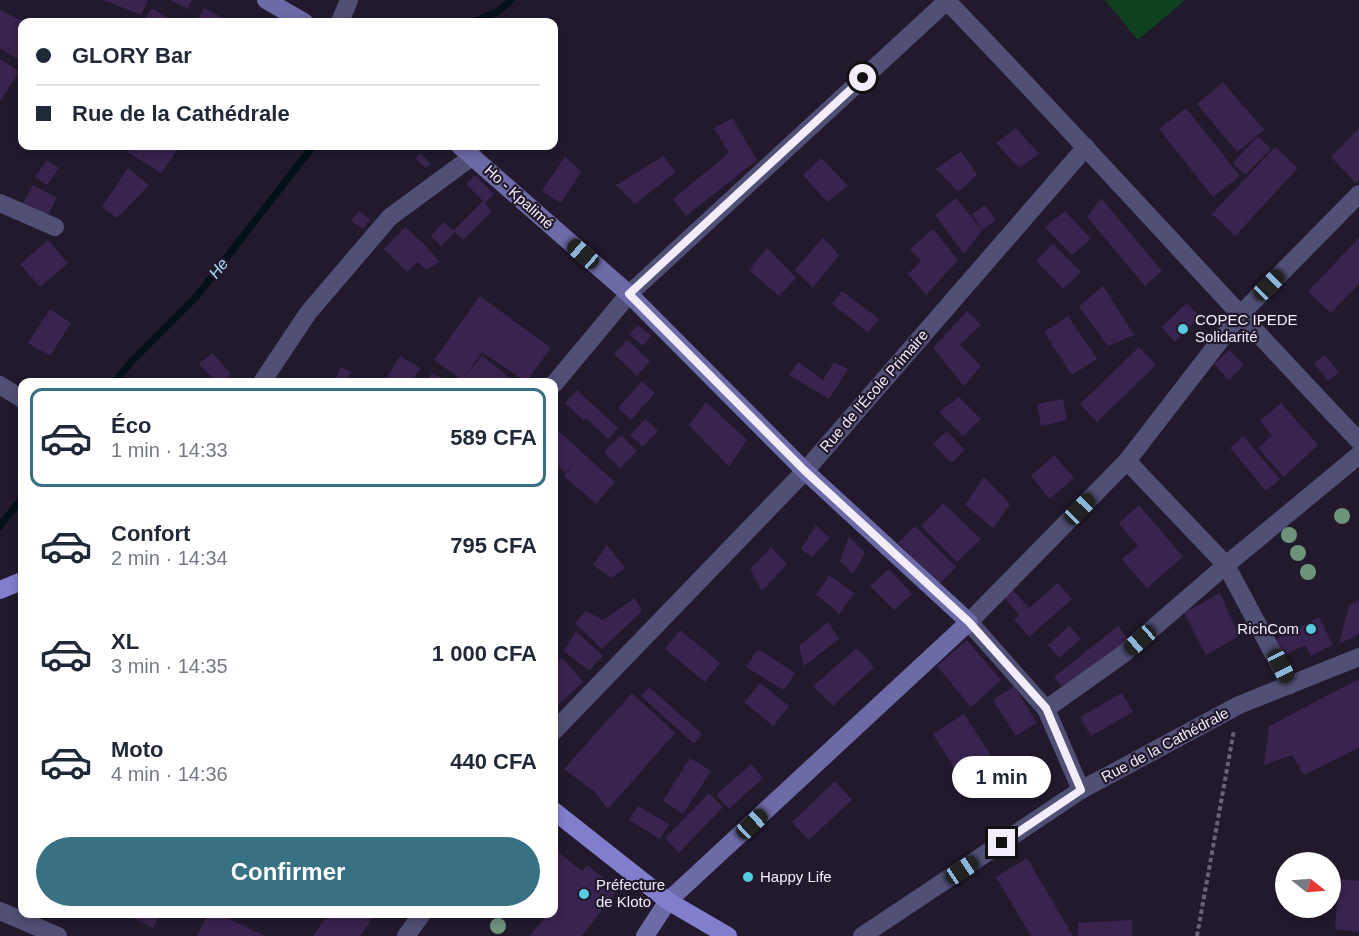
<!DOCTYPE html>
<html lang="fr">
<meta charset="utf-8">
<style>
:root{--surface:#fff;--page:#f2f2f3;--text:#1f2937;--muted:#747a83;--line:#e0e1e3;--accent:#377183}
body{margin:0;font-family:Helvetica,sans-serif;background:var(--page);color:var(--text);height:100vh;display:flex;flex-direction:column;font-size:22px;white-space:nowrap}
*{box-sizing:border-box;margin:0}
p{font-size:20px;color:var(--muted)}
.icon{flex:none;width:33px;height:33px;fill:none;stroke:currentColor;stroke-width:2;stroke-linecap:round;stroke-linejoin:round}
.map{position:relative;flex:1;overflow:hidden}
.details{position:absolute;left:18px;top:378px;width:540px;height:540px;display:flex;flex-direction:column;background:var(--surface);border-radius:12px;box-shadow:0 3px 9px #0003}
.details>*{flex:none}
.hud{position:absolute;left:18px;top:18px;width:540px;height:132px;border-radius:12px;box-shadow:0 3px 9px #0003;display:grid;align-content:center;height:132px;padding:0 18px;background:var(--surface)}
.needle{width:39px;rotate:107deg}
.controls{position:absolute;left:1275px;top:852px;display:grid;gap:12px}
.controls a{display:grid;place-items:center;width:66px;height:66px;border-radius:50%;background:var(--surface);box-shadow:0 3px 9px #0003;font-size:30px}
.end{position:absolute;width:27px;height:27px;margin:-14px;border:8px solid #f3edfb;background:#111;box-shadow:0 0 0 3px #111}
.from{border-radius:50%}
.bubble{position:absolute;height:42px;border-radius:21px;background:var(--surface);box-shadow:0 3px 9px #0003;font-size:20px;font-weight:700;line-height:42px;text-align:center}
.car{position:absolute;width:18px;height:36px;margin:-18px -9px;border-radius:8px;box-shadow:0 0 4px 2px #0007;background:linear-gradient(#222 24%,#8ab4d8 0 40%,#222 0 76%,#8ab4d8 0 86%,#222 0)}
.hud b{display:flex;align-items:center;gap:21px;height:57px;font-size:22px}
.hud b+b{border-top:2px solid var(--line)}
.hud i{width:15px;height:15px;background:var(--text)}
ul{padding:10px 0 0;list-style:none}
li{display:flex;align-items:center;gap:18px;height:99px;margin:0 12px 9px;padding:0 6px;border:3px solid transparent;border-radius:12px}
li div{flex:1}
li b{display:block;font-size:22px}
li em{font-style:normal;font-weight:700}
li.current{border-color:var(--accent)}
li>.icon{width:54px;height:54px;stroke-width:1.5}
.primary-button{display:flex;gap:12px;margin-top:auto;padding:12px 18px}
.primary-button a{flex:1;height:69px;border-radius:36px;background:var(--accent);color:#fff;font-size:24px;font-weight:700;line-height:69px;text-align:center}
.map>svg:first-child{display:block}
</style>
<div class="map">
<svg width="1359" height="936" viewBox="0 0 1359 936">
<rect width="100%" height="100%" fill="#22192d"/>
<polygon fill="#0f411f" points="1105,0 1185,0 1138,40"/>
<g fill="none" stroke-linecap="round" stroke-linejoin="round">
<g stroke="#011019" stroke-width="7">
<polyline points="473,22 499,11 511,0"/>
<polyline points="115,382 132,361 196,297 313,146"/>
<polyline points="0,526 22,498"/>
</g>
</g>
<g fill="#39234f">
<polygon points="103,0 148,0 141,15"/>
<polygon points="170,0 192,0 188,9"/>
<polygon points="152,8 175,22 151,22 145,19"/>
<polygon points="204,8 231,22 196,22"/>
<polygon points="0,10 22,21 22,62 0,48"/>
<polygon points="0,59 19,71 0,102"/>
<polygon points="1223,82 1264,130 1237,152 1197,104"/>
<polygon points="1186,108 1240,176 1213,197 1159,129"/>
<polygon points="732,118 757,160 686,216 673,199 729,153 714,128"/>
<polygon points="1016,128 1039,154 1019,168 996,143"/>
<polygon points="1359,128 1359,179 1356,183 1331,157"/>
<polygon points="1258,136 1271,149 1245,175 1233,163"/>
<polygon points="132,146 180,146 161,173 128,152"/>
<polygon points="1275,147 1298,168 1235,236 1212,214"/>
<polygon points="961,151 977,175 958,192 936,169"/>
<polygon points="420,153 431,164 426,168 416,159"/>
<polygon points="565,156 581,172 561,203 542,191"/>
<polygon points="663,156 676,172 635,204 616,185"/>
<polygon points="821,158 848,186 827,202 803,175"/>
<polygon points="47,160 59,168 47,185 35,177"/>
<polygon points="128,168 149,185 117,218 102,207"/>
<polygon points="475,175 494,194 485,203 492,211 463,240 455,232 441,246 431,236 444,222 453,231 483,201 466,184"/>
<polygon points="33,185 57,198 47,216 23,203"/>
<polygon points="956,198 982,230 964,254 935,215"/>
<polygon points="1101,198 1162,271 1145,286 1087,217"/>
<polygon points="985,205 996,220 982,230 972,214"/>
<polygon points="359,211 370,219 363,229 351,221"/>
<polygon points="1065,211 1091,239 1072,255 1045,227"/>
<polygon points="405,227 425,245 440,262 426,270 418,262 407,272 384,249"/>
<polygon points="933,229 958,260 926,295 908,274 921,261 910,249"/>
<polygon points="823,237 839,255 813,288 795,270"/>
<polygon points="1359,238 1359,284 1331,313 1308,291"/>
<polygon points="48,240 68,263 40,287 20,264"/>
<polygon points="1053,244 1081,272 1063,289 1036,261"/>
<polygon points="767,248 796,278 779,296 749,270"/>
<polygon points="1103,286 1134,335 1108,346 1079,306"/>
<polygon points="842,291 879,319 868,332 832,304"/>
<polygon points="480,296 551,348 526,382 482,352 465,376 482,356 515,382 465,382 434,360"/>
<polygon points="1187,303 1200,317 1175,342 1162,327"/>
<polygon points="50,309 71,323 50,356 28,343"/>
<polygon points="967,311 981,325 960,345 981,366 964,386 933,348"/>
<polygon points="1068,316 1097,359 1072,375 1044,332"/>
<polygon points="638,325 651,336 643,346 629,335"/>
<polygon points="627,340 650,361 637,376 614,354"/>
<polygon points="1139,347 1156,365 1097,422 1080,404"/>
<polygon points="1229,350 1244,365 1229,380 1214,364"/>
<polygon points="212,353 231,374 222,382 216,382 199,364"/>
<polygon points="1325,355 1339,373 1328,381 1314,363"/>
<polygon points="400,356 420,368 412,382 384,382"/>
<polygon points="798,362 823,380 834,362 848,369 829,399 789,375"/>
<polygon points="341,367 351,372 346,382 334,382"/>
<polygon points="432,373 449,382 427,382"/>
<polygon points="642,381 655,393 631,420 618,408"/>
<polygon points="577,390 618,428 608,439 586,418 584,421 565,403"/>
<polygon points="959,397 981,419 963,436 939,412"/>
<polygon points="1063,399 1067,420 1041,426 1037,404"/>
<polygon points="706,402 747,440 729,467 689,425"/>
<polygon points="1281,403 1318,445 1284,477 1258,448 1272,435 1260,421"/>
<polygon points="645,419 658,431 643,447 630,435"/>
<polygon points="554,427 615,482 596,504 564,476 578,460 565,473 554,462"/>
<polygon points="947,431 965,450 951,463 933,444"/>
<polygon points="621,435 637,451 620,468 604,452"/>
<polygon points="1243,436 1280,479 1266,491 1230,448"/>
<polygon points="1054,455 1074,478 1050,499 1031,476"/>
<polygon points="984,477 1010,504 993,528 965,505"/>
<polygon points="943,503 981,539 957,562 921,526"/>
<polygon points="1139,505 1183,557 1147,588 1122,559 1138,546 1119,523"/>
<polygon points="816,525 830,538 812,557 801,549"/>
<polygon points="915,526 956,567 940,584 898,543"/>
<polygon points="849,536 865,553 853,574 840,561"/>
<polygon points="607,545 625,568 611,578 593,565"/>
<polygon points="771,547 787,564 762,591 750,569"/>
<polygon points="889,569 912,594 894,610 870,586"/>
<polygon points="829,575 854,593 840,614 816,595"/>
<polygon points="1058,583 1072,599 1029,637 1014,619 1019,615 1000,592 1009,585 1029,608"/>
<polygon points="1220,593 1239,636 1206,655 1184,613"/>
<polygon points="635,598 642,611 602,649 575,623 586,611 603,620"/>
<polygon points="1359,600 1359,634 1339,644 1349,605"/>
<polygon points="1319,617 1333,645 1311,656 1305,645 1283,656 1275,640"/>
<polygon points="828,622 839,639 804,666 799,646"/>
<polygon points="1069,626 1081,639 1059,658 1048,645"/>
<polygon points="1118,626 1129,640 1065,691 1054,677"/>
<polygon points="680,630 720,663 705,682 665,649"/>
<polygon points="576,631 603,656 589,671 564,651"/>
<polygon points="967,640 1001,680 971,707 937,666"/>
<polygon points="857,648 874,667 833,706 813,686"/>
<polygon points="758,649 795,673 784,690 746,667"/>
<polygon points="562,658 583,682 554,709 554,666"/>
<polygon points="1359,679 1359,748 1304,775 1292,755 1264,765 1269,726"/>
<polygon points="760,683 789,706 773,726 744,702"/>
<polygon points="1014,686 1037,723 1016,736 993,700"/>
<polygon points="649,687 702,734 694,744 641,696"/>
<polygon points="632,693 675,733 608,809 595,792 564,769"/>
<polygon points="1122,693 1133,712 1091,736 1080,717"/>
<polygon points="964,714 1003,774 971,795 933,734"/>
<polygon points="690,758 711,771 683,814 663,801"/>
<polygon points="751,764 763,778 729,809 716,795"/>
<polygon points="835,781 852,800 809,840 792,822"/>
<polygon points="709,793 723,807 679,853 665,838"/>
<polygon points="638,806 669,824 660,839 629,820"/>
<polygon points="554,849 582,871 587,865 618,889 582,936 530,936 547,914 554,914 555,903 554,902"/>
<polygon points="1027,858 1073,936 1031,936 996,877"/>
<polygon points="1339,879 1359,881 1359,932 1335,929"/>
<polygon points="125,914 160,914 153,928"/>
<polygon points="208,914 219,914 265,936 197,936"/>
<polygon points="328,914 375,914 360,936 313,936"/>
<polygon points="1132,920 1132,936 1078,936 1078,923"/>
</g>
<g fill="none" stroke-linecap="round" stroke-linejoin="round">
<polyline stroke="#6a6274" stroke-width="4" stroke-dasharray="4.5 3" stroke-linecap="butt" points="1197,936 1234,730"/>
<g stroke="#504f75" stroke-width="18">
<path d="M946,0C1086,145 1220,295 1359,441"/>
<polyline points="340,22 349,0"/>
<polyline points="0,203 55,227"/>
<polyline points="262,382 308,313 390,217 473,156"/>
<polyline points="554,384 629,294 947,1"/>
<polyline points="0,385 22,399"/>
<polyline points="1127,461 1226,565 1290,685"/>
<polyline points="1046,709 1122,655 1226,565 1359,455"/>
<polyline points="554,731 805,471 1086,147"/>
<polyline points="1081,790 1046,709 969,622 1127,461 1239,316 1359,194"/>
<polyline points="0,911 58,936"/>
<polyline points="406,936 422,914"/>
<polyline points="862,936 1081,790 1239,705 1359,657"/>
</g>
<g stroke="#6c6aa7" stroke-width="18">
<polyline points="266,0 304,22"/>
<polyline points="460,146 629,294 805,471 969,622 668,901 645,936"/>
</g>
<g stroke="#827ece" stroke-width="18">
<polyline points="0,590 22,581"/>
<polyline points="554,811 668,901 728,936"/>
</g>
</g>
<g fill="#6e937b">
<circle cx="1342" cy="516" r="8"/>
<circle cx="1289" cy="535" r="8"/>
<circle cx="1298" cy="553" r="8"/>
<circle cx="1308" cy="572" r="8"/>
<circle cx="498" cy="926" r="8"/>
</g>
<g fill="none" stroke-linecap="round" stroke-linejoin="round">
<polyline stroke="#f3edfb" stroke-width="8" points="863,78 629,294 805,471 969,622 1046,708 1081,790 1002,843"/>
</g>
<g fill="#55cae0" stroke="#22192d" stroke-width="2">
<circle cx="1183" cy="329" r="6"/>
<circle cx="1311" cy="629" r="6"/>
<circle cx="748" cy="877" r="6"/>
<circle cx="584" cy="894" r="6"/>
</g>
<g text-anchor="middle" stroke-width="4.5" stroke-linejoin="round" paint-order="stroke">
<g font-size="15" fill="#f3edfb" stroke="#22192d">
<text transform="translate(519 197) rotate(42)" y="5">Ho - Kpalimé</text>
<text transform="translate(874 391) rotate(-49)" y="5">Rue de l'École Primaire</text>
<text transform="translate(1165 745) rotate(-28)" y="5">Rue de la Cathédrale</text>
</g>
<g font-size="15" fill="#f3edfb" stroke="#22192d" text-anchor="start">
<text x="1195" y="325">COPEC IPEDE<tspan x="1195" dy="17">Solidarité</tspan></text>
<text x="1299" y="634" text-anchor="end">RichCom</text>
<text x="760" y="882">Happy Life</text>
<text x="596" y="890">Préfecture<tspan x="596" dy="17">de Kloto</tspan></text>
</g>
<g font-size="16" font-style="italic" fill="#a6d8f4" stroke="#22192d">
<text transform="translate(218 268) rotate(-52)" y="6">He</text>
</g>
</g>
</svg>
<div class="controls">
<a><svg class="needle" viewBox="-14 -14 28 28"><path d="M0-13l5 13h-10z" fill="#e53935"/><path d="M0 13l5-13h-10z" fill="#747a83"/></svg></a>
</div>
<i class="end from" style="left:863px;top:78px"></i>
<i class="end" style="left:1002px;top:843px"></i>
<div class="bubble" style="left:952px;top:756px;width:99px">1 min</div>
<i class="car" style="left:583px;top:254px;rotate:311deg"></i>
<i class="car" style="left:1269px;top:285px;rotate:45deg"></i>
<i class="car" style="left:1080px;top:509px;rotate:44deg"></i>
<i class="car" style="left:1140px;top:640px;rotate:229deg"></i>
<i class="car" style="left:1281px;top:666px;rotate:153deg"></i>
<i class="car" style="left:752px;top:824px;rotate:47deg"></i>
<i class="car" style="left:962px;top:870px;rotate:56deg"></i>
<div class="hud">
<b><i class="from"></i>GLORY Bar</b>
<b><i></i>Rue de la Cathédrale</b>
</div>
<section class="details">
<ul>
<li class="current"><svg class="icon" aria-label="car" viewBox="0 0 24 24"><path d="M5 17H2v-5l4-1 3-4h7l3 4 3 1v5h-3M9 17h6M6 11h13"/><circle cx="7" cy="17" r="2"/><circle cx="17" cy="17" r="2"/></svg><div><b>Éco</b><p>1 min · 14:33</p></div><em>589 CFA</em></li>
<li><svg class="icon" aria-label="car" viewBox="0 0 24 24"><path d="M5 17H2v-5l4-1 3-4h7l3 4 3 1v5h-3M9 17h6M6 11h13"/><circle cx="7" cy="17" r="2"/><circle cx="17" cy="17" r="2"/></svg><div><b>Confort</b><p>2 min · 14:34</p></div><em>795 CFA</em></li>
<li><svg class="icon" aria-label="car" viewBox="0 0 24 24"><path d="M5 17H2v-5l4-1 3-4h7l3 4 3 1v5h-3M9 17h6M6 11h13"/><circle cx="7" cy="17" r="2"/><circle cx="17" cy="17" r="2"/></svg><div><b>XL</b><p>3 min · 14:35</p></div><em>1 000 CFA</em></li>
<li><svg class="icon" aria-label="car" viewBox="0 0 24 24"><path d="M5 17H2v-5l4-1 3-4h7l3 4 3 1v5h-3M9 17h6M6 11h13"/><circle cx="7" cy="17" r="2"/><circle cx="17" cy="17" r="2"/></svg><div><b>Moto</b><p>4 min · 14:36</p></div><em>440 CFA</em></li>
</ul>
<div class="primary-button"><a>Confirmer</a></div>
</section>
</div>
